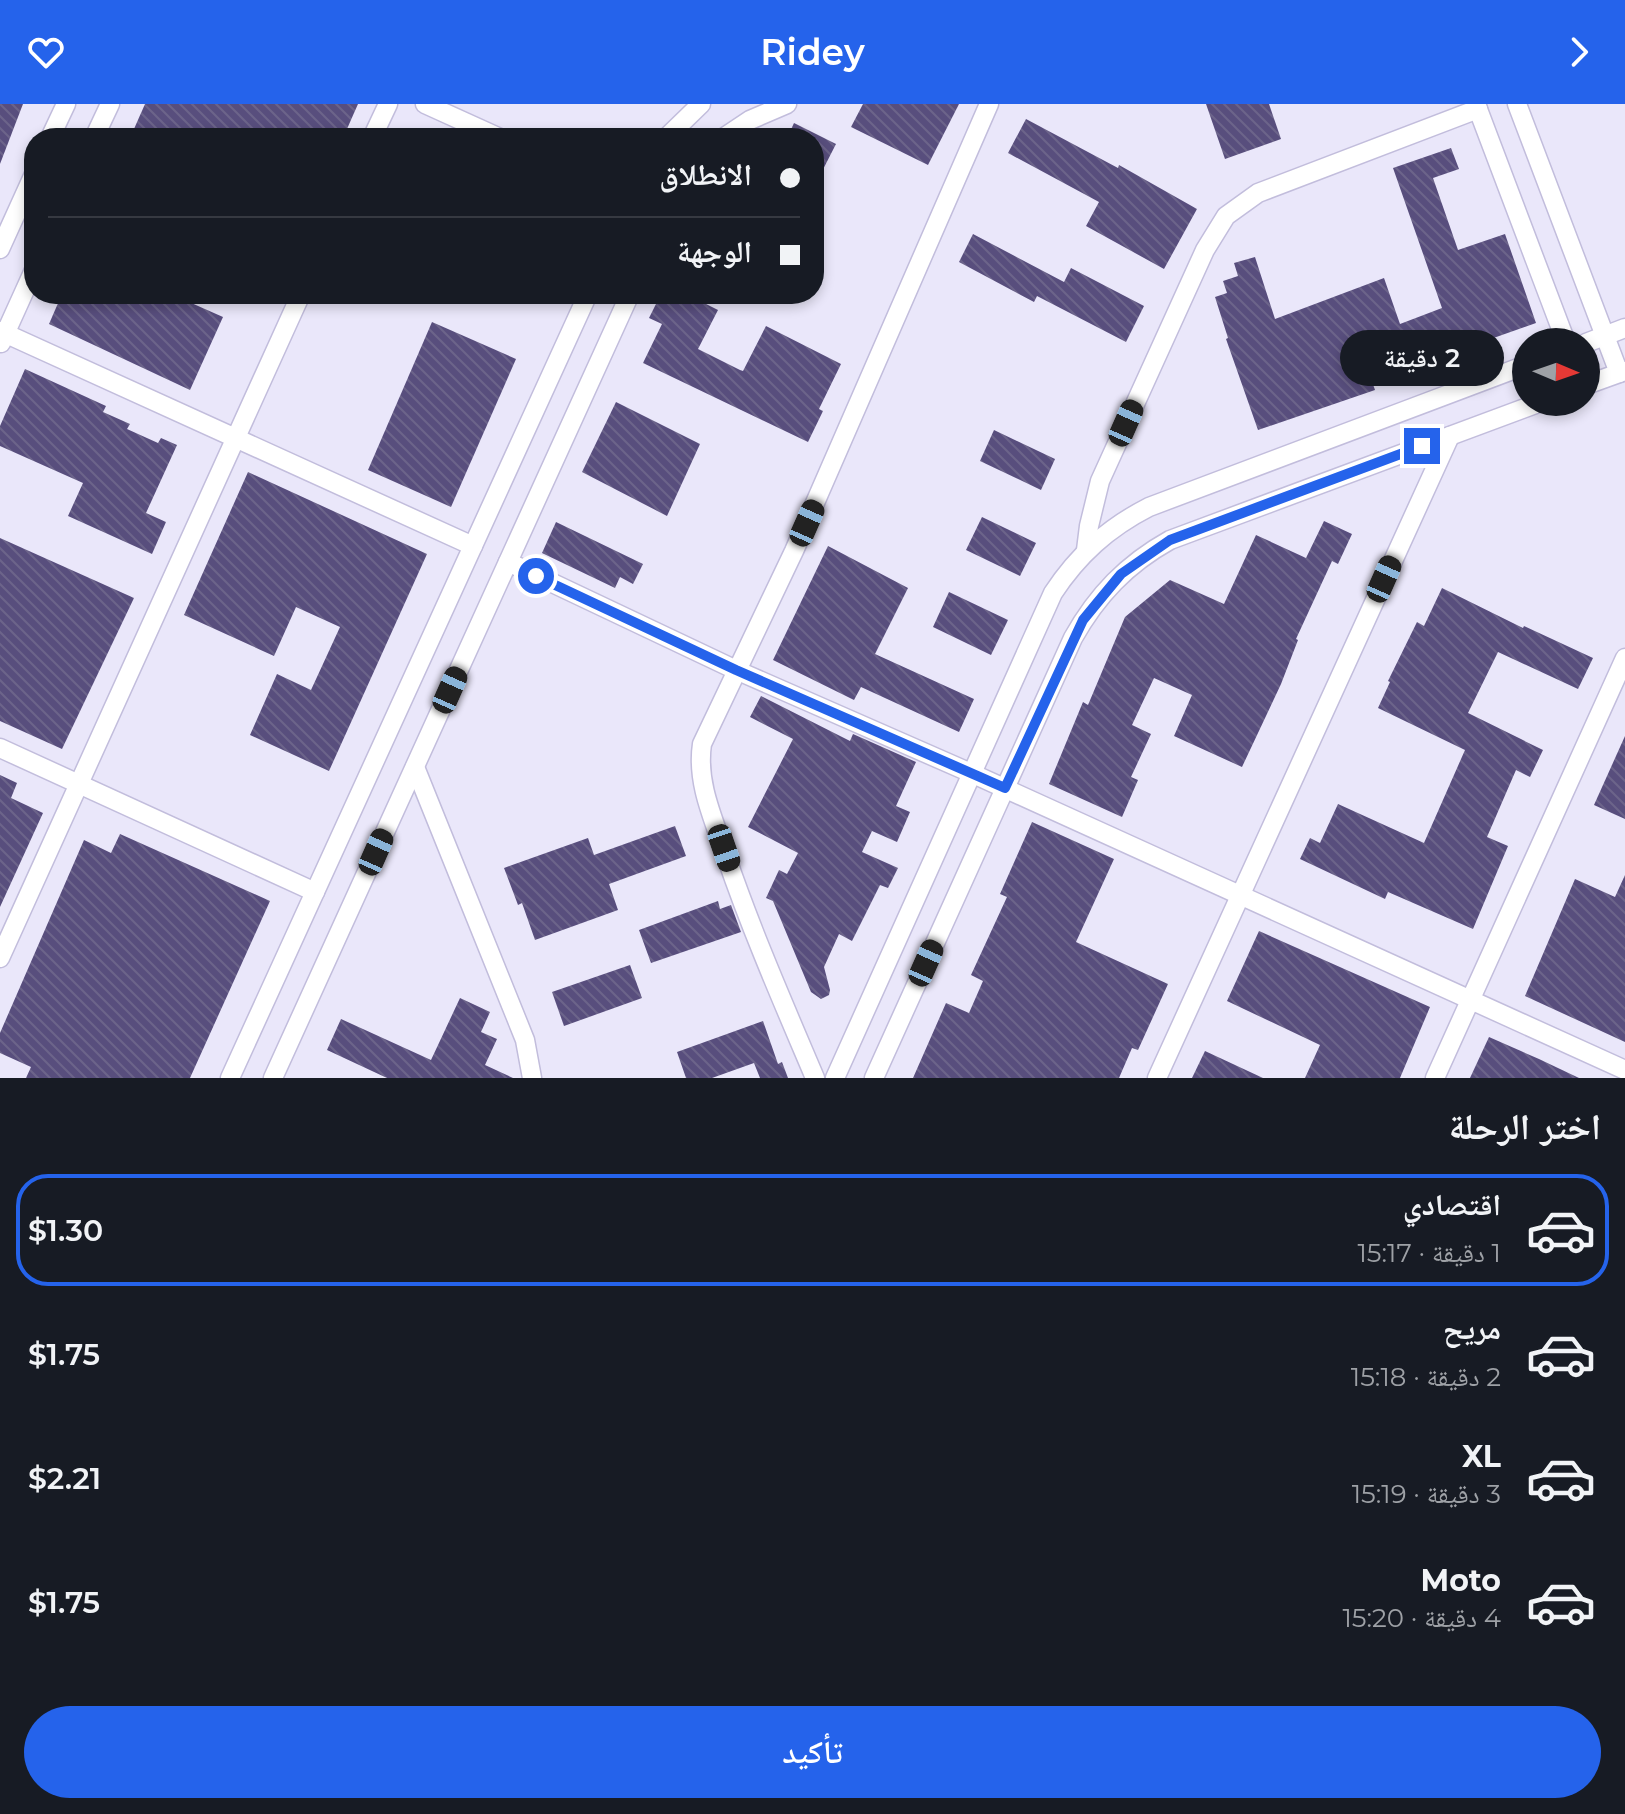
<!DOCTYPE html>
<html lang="ar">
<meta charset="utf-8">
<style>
:root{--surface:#171b24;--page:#20242c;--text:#f1f3f6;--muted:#9ea1a6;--line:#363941;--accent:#2563eb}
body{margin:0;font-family:Montserrat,"Noto Naskh Arabic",sans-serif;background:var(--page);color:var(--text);direction:rtl;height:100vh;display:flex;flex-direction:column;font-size:30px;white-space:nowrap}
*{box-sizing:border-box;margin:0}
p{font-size:26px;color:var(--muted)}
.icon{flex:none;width:44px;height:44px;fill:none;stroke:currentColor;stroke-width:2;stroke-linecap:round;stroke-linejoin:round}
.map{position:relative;height:974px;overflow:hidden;direction:ltr}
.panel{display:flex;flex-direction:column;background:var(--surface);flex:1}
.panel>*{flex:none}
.guide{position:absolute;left:24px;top:24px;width:800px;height:176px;border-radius:32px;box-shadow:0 4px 12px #0003;direction:rtl;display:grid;align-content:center;height:176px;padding:0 24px;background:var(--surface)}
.needle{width:52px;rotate:92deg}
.fabs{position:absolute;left:1512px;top:224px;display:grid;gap:16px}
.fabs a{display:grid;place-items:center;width:88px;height:88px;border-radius:50%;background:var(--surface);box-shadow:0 4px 12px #0003;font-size:40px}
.end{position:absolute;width:36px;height:36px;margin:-18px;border:10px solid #2563eb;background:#fff;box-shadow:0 0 0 4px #fff}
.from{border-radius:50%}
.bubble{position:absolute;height:56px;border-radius:28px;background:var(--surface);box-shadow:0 4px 12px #0003;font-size:26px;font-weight:600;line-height:56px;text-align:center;direction:rtl}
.car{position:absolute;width:24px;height:48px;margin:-24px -12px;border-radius:10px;box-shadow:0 0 6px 2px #0007;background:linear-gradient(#222 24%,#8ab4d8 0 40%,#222 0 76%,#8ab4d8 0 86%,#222 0)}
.guide b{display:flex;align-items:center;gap:28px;height:76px;font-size:30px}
.guide b+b{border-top:2px solid var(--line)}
.guide i{width:20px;height:20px;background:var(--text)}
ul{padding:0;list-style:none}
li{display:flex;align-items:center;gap:24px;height:112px;margin:0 16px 12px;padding:0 8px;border:4px solid transparent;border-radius:32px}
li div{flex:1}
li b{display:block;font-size:30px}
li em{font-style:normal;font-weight:600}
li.selected{border-color:var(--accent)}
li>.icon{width:72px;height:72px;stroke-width:1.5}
h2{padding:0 24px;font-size:36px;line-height:96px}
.primary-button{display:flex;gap:16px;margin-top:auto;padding:16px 24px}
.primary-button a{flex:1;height:92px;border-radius:48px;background:var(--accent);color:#fff;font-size:32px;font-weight:600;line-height:92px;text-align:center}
header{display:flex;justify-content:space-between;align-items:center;height:104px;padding:0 24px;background:var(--accent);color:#fff;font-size:36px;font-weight:600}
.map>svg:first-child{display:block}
</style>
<header><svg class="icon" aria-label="forward" viewBox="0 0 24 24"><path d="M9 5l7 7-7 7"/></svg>Ridey<svg class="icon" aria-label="heart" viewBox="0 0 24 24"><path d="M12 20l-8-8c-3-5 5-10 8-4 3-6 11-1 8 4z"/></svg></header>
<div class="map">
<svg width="1625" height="974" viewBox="0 0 1625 974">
<defs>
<pattern id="building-back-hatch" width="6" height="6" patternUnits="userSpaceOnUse" patternTransform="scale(2)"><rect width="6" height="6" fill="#584e7d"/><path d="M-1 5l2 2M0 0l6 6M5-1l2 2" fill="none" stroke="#6c648a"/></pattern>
</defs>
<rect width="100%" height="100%" fill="#eae7fa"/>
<g fill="url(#building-back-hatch)">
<polygon points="0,0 23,0 0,60"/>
<polygon points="145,0 358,0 343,34 130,34"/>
<polygon points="863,0 959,0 928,61 851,23"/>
<polygon points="1206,0 1269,0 1281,35 1225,55"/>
<polygon points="1026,15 1118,64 1119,61 1197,105 1164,165 1086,122 1099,98 1008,49"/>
<polygon points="794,19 836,40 814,83 814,34 787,34"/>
<polygon points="1451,44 1459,65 1433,74 1458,146 1505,130 1536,219 1372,277 1375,286 1258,326 1226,235 1228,234 1215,193 1227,189 1223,177 1238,172 1234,159 1255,153 1275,215 1384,174 1400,220 1442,204 1393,64"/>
<polygon points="973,130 1064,178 1071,164 1144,202 1126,238 1037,192 1034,198 959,158"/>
<polygon points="62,190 171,190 223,213 190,286 49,220"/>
<polygon points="661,190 686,190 718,206 698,245 740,266 743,267 766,222 841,260 819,305 823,307 808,338 643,259 662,220 649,214"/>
<polygon points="432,218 516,255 451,403 368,366"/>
<polygon points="25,265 106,302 103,308 130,320 127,325 158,339 161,334 177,341 146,409 166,418 152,450 68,412 83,379 0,342 0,322"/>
<polygon points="616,298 700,340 667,412 582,368"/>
<polygon points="994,326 1055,355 1041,386 980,357"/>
<polygon points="248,368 427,450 329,667 250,631 277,570 311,586 340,523 296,503 274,552 184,511"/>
<polygon points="982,413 1036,439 1020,472 966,446"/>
<polygon points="1324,417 1352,430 1338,460 1332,457 1296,535 1298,536 1281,580 1242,663 1174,632 1192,591 1154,574 1132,621 1151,630 1131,673 1138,676 1122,713 1049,680 1083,598 1088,601 1125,513 1170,476 1224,500 1256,431 1306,454"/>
<polygon points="556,418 643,460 633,480 620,473 615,484 542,449"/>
<polygon points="0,434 134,494 62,645 0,617"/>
<polygon points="828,442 908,484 875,550 974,595 959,628 861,583 854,596 773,556"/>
<polygon points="1442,484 1523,524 1524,522 1593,554 1578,585 1498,548 1468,609 1543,646 1530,673 1516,666 1487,733 1508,742 1473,825 1388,788 1385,795 1300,755 1310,734 1320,739 1338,700 1424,739 1465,646 1378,604 1390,578 1388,577 1417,518 1424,522"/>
<polygon points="949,488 1008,516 991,551 933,523"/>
<polygon points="761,592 850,637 853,630 916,658 896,702 910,708 897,738 872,727 862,748 898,764 888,784 880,781 852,837 839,830 824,863 830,886 829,891 821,895 811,888 773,797 766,794 779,766 787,770 798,749 748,723 793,635 750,613"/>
<polygon points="1625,632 1625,715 1594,701"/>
<polygon points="0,671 17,679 11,694 43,709 0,803"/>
<polygon points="1032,718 1114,755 1076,838 1168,880 1138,946 1132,944 1119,974 913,974 946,899 969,909 983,877 971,871 1007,793 1000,790"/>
<polygon points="675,722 686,752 609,780 618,806 535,836 522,799 518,801 504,764 588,734 594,751"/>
<polygon points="120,730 270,797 190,974 26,974 31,963 0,949 0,929 84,736 111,749"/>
<polygon points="1625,771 1625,938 1525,892 1575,775 1615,793"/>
<polygon points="718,797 720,805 731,801 741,828 651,859 639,826"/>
<polygon points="1259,827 1430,903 1400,974 1305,974 1320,941 1227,897"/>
<polygon points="630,861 642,894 564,922 552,888"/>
<polygon points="460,894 490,908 481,928 497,935 485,961 513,974 387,974 327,946 341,915 431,956"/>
<polygon points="763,917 778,960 782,958 788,974 760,974 754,959 712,974 686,974 677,948"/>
<polygon points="1489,933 1539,955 1579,974 1470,974"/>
<polygon points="1205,947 1263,974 1192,974"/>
</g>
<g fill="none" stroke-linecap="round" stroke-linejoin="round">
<g stroke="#c2bddc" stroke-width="21">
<g id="minor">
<polyline points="425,0 500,34"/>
<polyline points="1476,0 1566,238"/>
<polyline points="1517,0 1619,269"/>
<polyline points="50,34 66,0"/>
<polyline points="94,34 110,0"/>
<polyline points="372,34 388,0"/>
<polyline points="666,34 701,0"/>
<polyline points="723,34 750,16 787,0"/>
<polyline points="0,145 34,70"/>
<polyline points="0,227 473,442"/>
<polyline points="1,239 34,166"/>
<polyline points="1586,239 1625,224"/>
<polyline points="1586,281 1625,267"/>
<polyline points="1086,446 1089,422 1100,377 1205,146 1226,112 1258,89 1478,5"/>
<polyline points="508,458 736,566 971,669 1625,966"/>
<polyline points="0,644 315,788"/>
<polyline points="415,663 525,936 532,974"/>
<polyline points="0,854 301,190"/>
<polyline points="230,974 588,190"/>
<polyline points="273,974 630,190"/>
<path d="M815,974C784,901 752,828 726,752C714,716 696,679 702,640L794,447L989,0"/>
<path d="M835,974L1053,489C1078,451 1108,424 1149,403L1526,261"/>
<path d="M874,974L1073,534C1097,491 1127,460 1170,436L1541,298"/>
<polyline points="1157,974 1450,332"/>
<polyline points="1435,974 1625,554"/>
</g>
</g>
<use href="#minor" stroke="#fff" stroke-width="18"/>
</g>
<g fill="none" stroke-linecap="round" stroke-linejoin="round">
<polyline stroke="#2563eb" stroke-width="10" points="536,472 736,566 1005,684 1083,516 1121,470 1170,436 1422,342"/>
</g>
</svg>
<div class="fabs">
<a><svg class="needle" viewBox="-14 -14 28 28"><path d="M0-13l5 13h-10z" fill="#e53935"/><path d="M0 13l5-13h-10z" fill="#9ea1a6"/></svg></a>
</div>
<i class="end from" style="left:536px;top:472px"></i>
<i class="end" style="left:1422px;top:342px"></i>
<div class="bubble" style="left:1340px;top:226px;width:164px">2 دقيقة</div>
<i class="car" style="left:1126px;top:319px;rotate:24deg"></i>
<i class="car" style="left:807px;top:419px;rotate:24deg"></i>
<i class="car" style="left:1384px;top:475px;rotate:24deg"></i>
<i class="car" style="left:450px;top:586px;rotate:24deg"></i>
<i class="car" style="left:724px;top:744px;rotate:161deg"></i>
<i class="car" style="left:376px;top:748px;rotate:24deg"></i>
<i class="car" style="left:926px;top:859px;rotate:24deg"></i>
<div class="guide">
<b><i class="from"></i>الانطلاق</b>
<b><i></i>الوجهة</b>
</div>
</div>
<section class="panel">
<h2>اختر الرحلة</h2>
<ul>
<li class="selected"><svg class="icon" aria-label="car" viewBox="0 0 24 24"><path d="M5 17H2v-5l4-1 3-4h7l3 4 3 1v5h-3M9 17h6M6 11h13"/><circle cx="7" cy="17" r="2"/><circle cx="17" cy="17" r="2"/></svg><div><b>اقتصادي</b><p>1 دقيقة · 15:17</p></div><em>$1.30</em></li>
<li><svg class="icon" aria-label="car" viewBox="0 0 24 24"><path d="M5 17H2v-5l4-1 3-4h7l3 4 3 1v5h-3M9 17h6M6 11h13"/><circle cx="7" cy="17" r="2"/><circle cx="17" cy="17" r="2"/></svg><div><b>مريح</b><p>2 دقيقة · 15:18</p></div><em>$1.75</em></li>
<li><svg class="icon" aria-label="car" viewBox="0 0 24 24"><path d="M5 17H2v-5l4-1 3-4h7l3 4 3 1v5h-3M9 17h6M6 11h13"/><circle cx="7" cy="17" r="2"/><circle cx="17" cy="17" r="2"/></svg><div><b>XL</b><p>3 دقيقة · 15:19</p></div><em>$2.21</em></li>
<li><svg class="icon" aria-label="car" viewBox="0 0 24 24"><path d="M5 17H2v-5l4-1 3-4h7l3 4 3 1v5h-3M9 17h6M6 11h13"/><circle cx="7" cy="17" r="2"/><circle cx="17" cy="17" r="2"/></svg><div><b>Moto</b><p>4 دقيقة · 15:20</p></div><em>$1.75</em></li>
</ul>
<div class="primary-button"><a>تأكيد</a></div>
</section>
